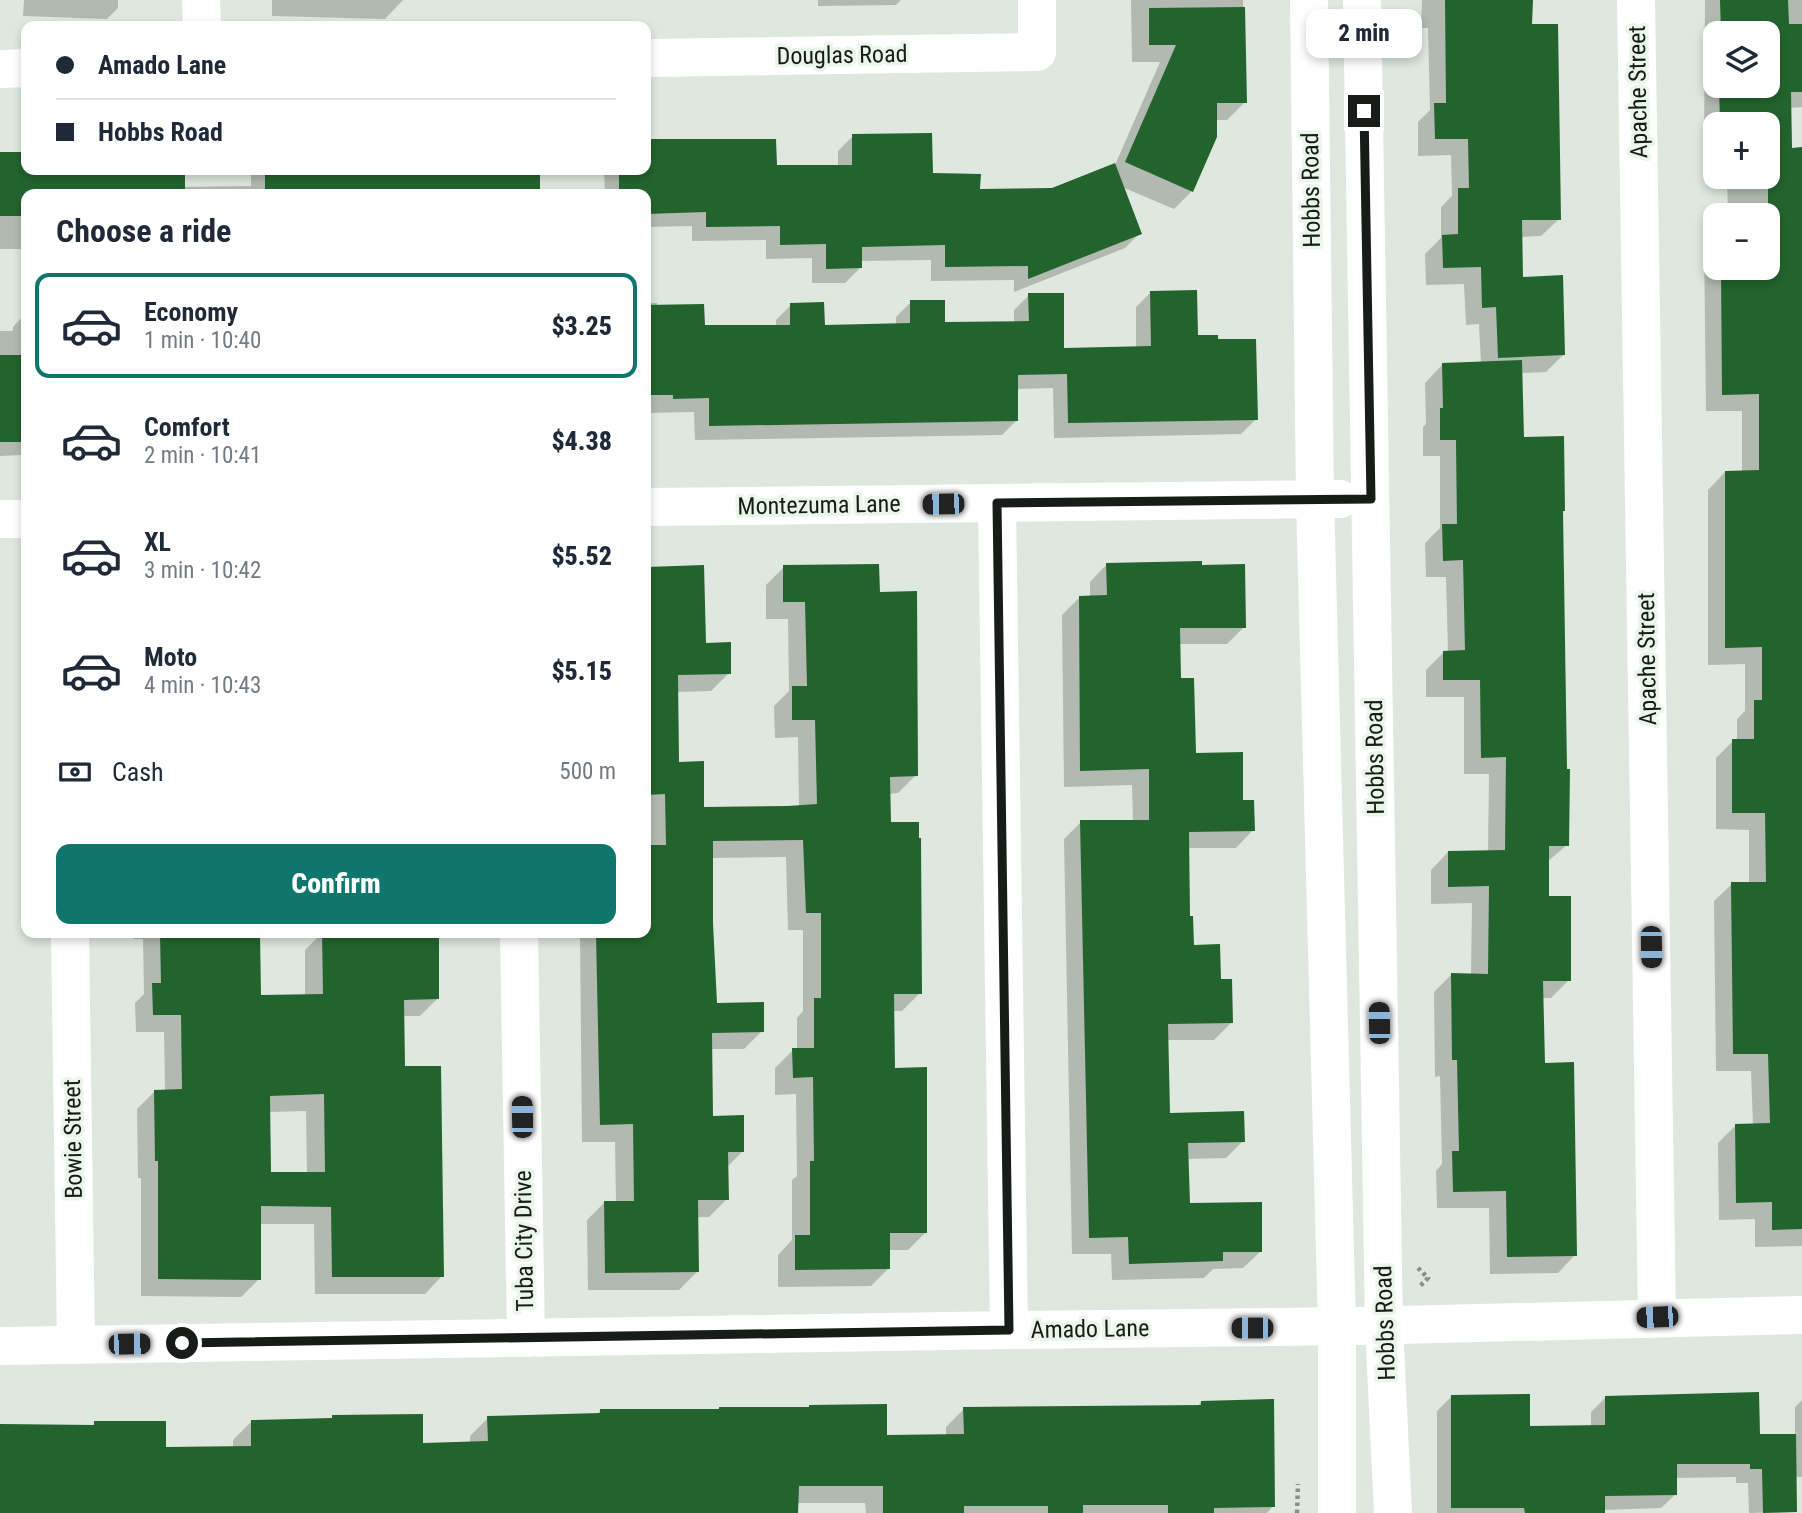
<!DOCTYPE html>
<meta charset="utf-8">
<style>
:root{--surface:#fff;--page:#f2f2f3;--text:#1f2937;--muted:#747a83;--line:#e0e1e3;--accent:#0f766e}
body{margin:0;font-family:"Roboto Condensed",sans-serif;background:var(--page);color:var(--text);height:100vh;display:flex;flex-direction:column;font-size:26px;white-space:nowrap}
*{box-sizing:border-box;margin:0}
p{font-size:23px;color:var(--muted)}
.icon{flex:none;width:38px;height:38px;fill:none;stroke:currentColor;stroke-width:2;stroke-linecap:round;stroke-linejoin:round}
.map{position:relative;flex:1;overflow:hidden}
.details{position:absolute;left:21px;top:189px;width:630px;height:749px;display:flex;flex-direction:column;background:var(--surface);border-radius:14px;box-shadow:0 4px 10px #0003}
.details>*{flex:none}
.hud{position:absolute;left:21px;top:21px;width:630px;height:154px;border-radius:14px;box-shadow:0 4px 10px #0003;display:grid;align-content:center;height:154px;padding:0 35px;background:var(--surface)}
.buttons{position:absolute;left:1703px;top:21px;display:grid;gap:14px}
.buttons a{display:grid;place-items:center;width:77px;height:77px;border-radius:14px;background:var(--surface);box-shadow:0 4px 10px #0003;font-size:35px}
.end{position:absolute;width:32px;height:32px;margin:-16px;border:9px solid #181c18;background:#fff;box-shadow:0 0 0 4px #fff}
.from{border-radius:50%}
.bubble{position:absolute;height:49px;border-radius:14px;background:var(--surface);box-shadow:0 4px 10px #0003;font-size:23px;font-weight:800;line-height:49px;text-align:center}
.car{position:absolute;width:21px;height:42px;margin:-21px -10px;border-radius:9px;box-shadow:0 0 5px 2px #0007;background:linear-gradient(#222 24%,#8ab4d8 0 40%,#222 0 76%,#8ab4d8 0 86%,#222 0)}
.hud b{display:flex;align-items:center;gap:24px;height:66px;font-size:26px}
.hud b+b{border-top:2px solid var(--line)}
.hud i{width:18px;height:18px;background:var(--text)}
ul{padding:0;list-style:none}
li{display:flex;align-items:center;gap:21px;height:105px;margin:0 14px 10px;padding:0 21px;border:4px solid transparent;border-radius:14px}
li div{flex:1}
li b{display:block;font-size:26px}
li em{font-style:normal;font-weight:800}
li.active{border-color:var(--accent)}
li>.icon{width:63px;height:63px;stroke-width:1.5}
h2{padding:0 35px;font-size:32px;line-height:84px}
.pay{display:flex;align-items:center;gap:18px;height:77px;padding:0 35px;font-size:26px}
.pay p{margin-inline-start:auto}
.button{display:flex;gap:14px;margin-top:auto;padding:14px 35px}
.button a{flex:1;height:80px;border-radius:14px;background:var(--accent);color:#fff;font-size:28px;font-weight:800;line-height:80px;text-align:center}
.map>svg:first-child{display:block}
</style>
<div class="map">
<svg width="1802" height="1513" viewBox="0 0 1802 1513">
<rect width="100%" height="100%" fill="#dee8de"/>
<g fill="#0003" fill-rule="evenodd">
<polygon points="24,0 118,0 118,8 107,19 23,16"/>
<polygon points="272,0 403,0 385,19 272,16"/>
<polygon points="818,0 901,0 896,5 818,6"/>
<polygon points="1131,0 1243,0 1245,102 1227,120 1215,120 1192,191 1174,209 1122,187 1140,233 1125,248 1014,292 1014,280 931,281 931,260 860,261 860,268 845,283 812,283 812,258 766,259 766,240 692,241 692,226 646,227 646,194 605,194 604,170 646,170 646,141 774,141 775,167 838,167 838,151 853,136 931,175 978,191 1052,190 1115,165 1160,62 1132,62"/>
<polygon points="1422,0 1531,0 1531,26 1559,219 1541,236 1521,237 1522,279 1564,354 1546,372 1521,373 1523,439 1564,511 1561,513 1567,845 1547,862 1547,898 1569,980 1551,998 1542,998 1544,1064 1575,1255 1558,1273 1490,1274 1489,1208 1437,1208 1436,1171 1442,1164 1440,1076 1435,1077 1434,992 1451,975 1471,975 1472,903 1431,904 1431,870 1448,852 1488,852 1489,774 1464,774 1464,697 1426,697 1426,670 1444,652 1448,652 1446,577 1426,577 1425,543 1440,528 1440,456 1423,456 1423,427 1426,424 1425,383 1442,365 1481,364 1479,324 1466,325 1464,284 1426,285 1425,254 1441,238 1441,207 1452,196 1451,155 1418,156 1418,122 1430,110 1428,28 1421,28"/>
<path d="M1705,0H1802V107L1789,108L1790,149H1802V1246L1755,1247V1219L1719,1220L1718,1143L1735,1126L1753,1125L1751,1071H1716L1714,901L1732,884H1749V830L1716,829V758L1733,741H1737V719L1745,711V664L1708,665V490L1725,472H1742V411H1706L1704,240L1715,229V268H1768V215H1728L1727,177H1768V124H1715V152H1704ZM1715,33H1768V86H1715Z"/>
<polygon points="0,153 26,153 26,170 183,170 183,187 251,186 251,170 538,170 538,194 26,194 26,249 0,249"/>
<polygon points="1151,292 1196,337 1256,419 1241,434 1054,438 1053,388 1016,389 1017,420 1002,435 695,440 694,412 646,413 646,303 657,303 657,307 703,327 776,327 776,320 791,305 823,326 896,325 896,317 911,302 943,324 1014,323 1014,310 1029,295 1062,349 1136,348 1136,307"/>
<polygon points="26,313 26,453 20,455 0,456 0,331 13,331 13,327"/>
<polygon points="1107,564 1244,627 1227,644 1179,644 1180,680 1194,755 1242,802 1253,830 1236,848 1188,848 1189,918 1193,947 1219,980 1232,1022 1214,1040 1167,1040 1168,1115 1243,1141 1226,1158 1187,1159 1188,1205 1261,1251 1243,1268 1213,1269 1204,1278 1112,1280 1111,1254 1072,1254 1064,839 1081,822 1133,821 1132,785 1064,787 1062,615 1079,598 1090,597 1090,582"/>
<polygon points="702,567 704,645 729,673 711,691 676,692 678,763 703,809 799,807 798,737 775,738 774,706 789,691 788,619 766,619 766,585 784,567 878,593 916,775 898,793 889,794 889,824 920,993 902,1011 892,1011 893,1070 926,1232 908,1250 889,1250 889,1268 871,1286 778,1287 778,1255 792,1240 792,1180 797,1176 796,1094 775,1095 775,1068 793,1050 797,1050 797,1018 803,1011 803,930 788,930 786,857 711,858 715,1005 762,1031 744,1049 710,1049 712,1117 743,1151 727,1167 727,1199 709,1217 697,1217 697,1272 679,1290 588,1290 587,1220 605,1202 616,1202 615,1142 582,1142 580,933 646,933 646,568"/>
<path d="M134,933H212L259,997L305,996V950L322,933H437L438,998L420,1016H403V1068L442,1276L425,1294H315L314,1224H259V1279L241,1297L141,1296V1178H138L137,1109L155,1091H165L164,1032H136L135,1003L144,994L143,939H133ZM306,1111L307,1174H269V1112Z"/>
<polygon points="1451,1397 1529,1428 1591,1427 1591,1412 1605,1398 1758,1436 1795,1436 1795,1407 1802,1400 1802,1477 1795,1477 1796,1512 1749,1513 1748,1483 1736,1483 1736,1477 1675,1478 1676,1494 1661,1508 1603,1510 1603,1513 1437,1513 1437,1411"/>
<polygon points="1201,1402 1273,1506 1267,1513 866,1513 865,1503 797,1503 797,1513 0,1513 0,1426 91,1427 95,1423 164,1449 233,1448 233,1440 251,1422 329,1420 333,1417 421,1445 470,1444 470,1436 488,1418 597,1414 600,1411 717,1411 719,1408 886,1437 946,1436 946,1427 964,1409 1197,1407"/>
</g>
<g fill="#23642e" fill-rule="evenodd">
<polygon points="1445,0 1533,0 1532,24 1558,24 1561,220 1522,220 1523,277 1563,275 1565,355 1498,358 1496,307 1482,308 1481,267 1443,268 1442,235 1458,234 1458,188 1469,188 1468,139 1435,139 1434,103 1446,103"/>
<polygon points="1720,0 1788,0 1789,24 1802,24 1802,92 1791,92 1792,148 1802,147 1802,1229 1772,1230 1772,1202 1736,1203 1735,1124 1770,1123 1768,1054 1733,1054 1731,882 1766,882 1765,813 1732,813 1732,739 1754,739 1754,700 1762,700 1762,647 1725,648 1725,471 1759,470 1759,394 1722,395 1721,268 1768,268 1768,124 1720,124 1719,86 1768,86 1768,33 1721,33"/>
<polygon points="1245,7 1247,103 1217,103 1217,137 1193,192 1125,162 1176,45 1149,45 1149,8"/>
<polygon points="932,133 933,173 981,174 980,189 1052,188 1115,163 1142,234 1028,279 1028,266 945,267 945,245 862,247 862,268 826,269 826,244 780,245 780,226 706,227 706,212 646,214 646,194 619,194 619,170 646,170 646,139 776,139 777,165 852,165 852,134"/>
<polygon points="0,152 26,152 26,170 185,170 185,194 26,194 26,216 0,216"/>
<rect x="265" y="170" width="275" height="24"/>
<polygon points="1197,290 1198,335 1218,335 1218,339 1256,339 1258,420 1068,423 1067,374 1018,375 1018,421 709,426 709,398 673,399 673,395 646,395 646,305 704,304 705,325 790,325 790,303 824,302 825,325 910,323 910,300 945,300 945,322 1029,321 1028,293 1064,293 1064,348 1151,346 1150,291"/>
<rect x="0" y="355" width="26" height="87"/>
<polygon points="1522,360 1524,437 1564,436 1565,511 1563,511 1567,769 1570,769 1569,846 1549,846 1549,896 1571,896 1571,981 1543,981 1545,1063 1574,1062 1577,1256 1507,1257 1506,1191 1453,1192 1452,1151 1459,1151 1457,1060 1452,1060 1451,973 1488,974 1489,886 1448,887 1448,851 1505,850 1506,757 1481,758 1480,680 1443,680 1443,651 1465,650 1463,560 1443,561 1442,524 1457,524 1456,440 1440,440 1440,408 1443,408 1442,363"/>
<polygon points="1202,561 1202,565 1245,564 1246,628 1180,628 1181,678 1194,678 1196,753 1243,752 1243,800 1254,800 1255,831 1189,832 1190,916 1193,916 1194,945 1220,944 1221,979 1232,979 1233,1023 1168,1024 1170,1113 1244,1111 1245,1142 1188,1143 1190,1203 1262,1202 1262,1252 1223,1252 1223,1261 1129,1264 1128,1237 1089,1238 1080,820 1149,820 1149,769 1080,771 1079,596 1107,595 1106,563"/>
<polygon points="879,564 880,592 917,591 918,776 890,777 891,822 919,822 919,838 921,838 922,994 894,994 895,1068 927,1067 927,1233 890,1233 890,1269 795,1270 795,1235 810,1235 810,1161 814,1161 813,1077 793,1078 792,1048 814,1048 814,998 821,998 821,913 806,913 803,840 713,841 713,923 717,1003 764,1002 764,1032 712,1033 713,1116 744,1115 744,1152 728,1152 729,1200 698,1200 699,1272 605,1273 604,1201 634,1201 633,1124 600,1125 596,933 646,933 646,845 666,845 665,794 646,795 646,567 704,565 706,643 731,642 731,674 678,675 679,762 704,761 704,807 788,806 817,804 815,720 792,720 792,686 807,686 805,602 783,602 783,565"/>
<path d="M260,933L261,995L323,994L322,933H439V999L404,1000L405,1066H441L444,1277H332L331,1207L261,1206V1280L158,1279V1161H155L154,1090L182,1089L181,1015H153L152,983H161L160,935ZM324,1094L325,1172H271L270,1096Z"/>
<polygon points="1759,1392 1760,1434 1796,1434 1797,1512 1763,1513 1762,1469 1750,1469 1750,1464 1677,1464 1677,1495 1605,1496 1605,1513 1525,1513 1524,1508 1451,1508 1451,1395 1530,1394 1530,1426 1605,1425 1605,1396"/>
<polygon points="1274,1399 1275,1507 1214,1508 1214,1513 1168,1513 1168,1505 1083,1505 1083,1513 1048,1513 1048,1506 964,1506 964,1513 883,1513 883,1486 799,1486 798,1513 0,1513 0,1424 94,1425 94,1421 166,1421 166,1447 251,1446 251,1420 332,1418 332,1415 423,1414 423,1443 488,1441 487,1416 600,1413 600,1409 719,1409 719,1407 809,1407 809,1405 887,1404 887,1435 964,1434 963,1407 1201,1405 1201,1401"/>
</g>
<g fill="none" stroke-linecap="round" stroke-linejoin="round">
<g stroke="#878f87" stroke-width="4.5" stroke-dasharray="3.5 3.5" stroke-linecap="butt">
<polyline points="1418,1268 1428,1278 1419,1287"/>
<polyline points="1297,1513 1298,1484"/>
</g>
<g stroke="#fff" stroke-width="38">
<polyline points="201,0 202,26"/>
<polyline points="1309,0 1315,499 1337,1326 1337,1513"/>
<polyline points="1362,0 1384,1326 1393,1513"/>
<polyline points="1636,0 1657,1317"/>
<polyline points="646,58 1037,52 1037,0"/>
<polyline points="0,69 26,68"/>
<polyline points="997,503 1009,1330"/>
<polyline points="646,507 1340,499"/>
<polyline points="0,519 26,519"/>
<polyline points="70,933 76,1345"/>
<polyline points="519,933 526,1338"/>
<polyline points="0,1346 1009,1330 1359,1326 1802,1315"/>
</g>
</g>
<g fill="none" stroke-linecap="round" stroke-linejoin="round">
<polyline stroke="#181c18" stroke-width="9" points="182,1343 1009,1330 997,503 1371,499 1364,111"/>
</g>
<g text-anchor="middle" stroke-width="7" stroke-linejoin="round" paint-order="stroke">
<g font-size="24" fill="#181c18" stroke="#ebf6eb">
<text transform="translate(842 55) rotate(-1)" y="8">Douglas Road</text>
<text transform="translate(1638 92) rotate(-91)" y="8">Apache Street</text>
<text transform="translate(1311 190) rotate(-91)" y="8">Hobbs Road</text>
<text transform="translate(819 505) rotate(-1)" y="8">Montezuma Lane</text>
<text transform="translate(1647 659) rotate(-91)" y="8">Apache Street</text>
<text transform="translate(1375 757) rotate(-91)" y="8">Hobbs Road</text>
<text transform="translate(73 1139) rotate(-91)" y="8">Bowie Street</text>
<text transform="translate(524 1241) rotate(-91)" y="8">Tuba City Drive</text>
<text transform="translate(1385 1323) rotate(-92)" y="8">Hobbs Road</text>
<text transform="translate(1090 1329) rotate(-1)" y="8">Amado Lane</text>
</g>
</g>
</svg>
<div class="buttons">
<a><svg class="icon" aria-label="layers" viewBox="0 0 24 24"><path d="M12 4l9 5-9 5-9-5zM3 14l9 5 9-5"/></svg></a>
<a>+</a>
<a>−</a>
</div>
<i class="end from" style="left:182px;top:1343px"></i>
<i class="end" style="left:1364px;top:111px"></i>
<div class="bubble" style="left:1306px;top:9px;width:116px">2 min</div>
<i class="car" style="left:943px;top:504px;rotate:269deg"></i>
<i class="car" style="left:1651px;top:947px;rotate:179deg"></i>
<i class="car" style="left:1379px;top:1023px;rotate:359deg"></i>
<i class="car" style="left:522px;top:1117px;rotate:359deg"></i>
<i class="car" style="left:1657px;top:1317px;rotate:268deg"></i>
<i class="car" style="left:1252px;top:1328px;rotate:270deg"></i>
<i class="car" style="left:129px;top:1344px;rotate:89deg"></i>
<div class="hud">
<b><i class="from"></i>Amado Lane</b>
<b><i></i>Hobbs Road</b>
</div>
<section class="details">
<h2>Choose a ride</h2>
<ul>
<li class="active"><svg class="icon" aria-label="car" viewBox="0 0 24 24"><path d="M5 17H2v-5l4-1 3-4h7l3 4 3 1v5h-3M9 17h6M6 11h13"/><circle cx="7" cy="17" r="2"/><circle cx="17" cy="17" r="2"/></svg><div><b>Economy</b><p>1 min · 10:40</p></div><em>$3.25</em></li>
<li><svg class="icon" aria-label="car" viewBox="0 0 24 24"><path d="M5 17H2v-5l4-1 3-4h7l3 4 3 1v5h-3M9 17h6M6 11h13"/><circle cx="7" cy="17" r="2"/><circle cx="17" cy="17" r="2"/></svg><div><b>Comfort</b><p>2 min · 10:41</p></div><em>$4.38</em></li>
<li><svg class="icon" aria-label="car" viewBox="0 0 24 24"><path d="M5 17H2v-5l4-1 3-4h7l3 4 3 1v5h-3M9 17h6M6 11h13"/><circle cx="7" cy="17" r="2"/><circle cx="17" cy="17" r="2"/></svg><div><b>XL</b><p>3 min · 10:42</p></div><em>$5.52</em></li>
<li><svg class="icon" aria-label="car" viewBox="0 0 24 24"><path d="M5 17H2v-5l4-1 3-4h7l3 4 3 1v5h-3M9 17h6M6 11h13"/><circle cx="7" cy="17" r="2"/><circle cx="17" cy="17" r="2"/></svg><div><b>Moto</b><p>4 min · 10:43</p></div><em>$5.15</em></li>
</ul>
<div class="pay"><svg class="icon" aria-label="cash" viewBox="0 0 24 24"><path d="M3 7h18v10H3z"/><circle cx="12" cy="12" r="2"/></svg>Cash<p>500 m</p></div>
<div class="button"><a>Confirm</a></div>
</section>
</div>
